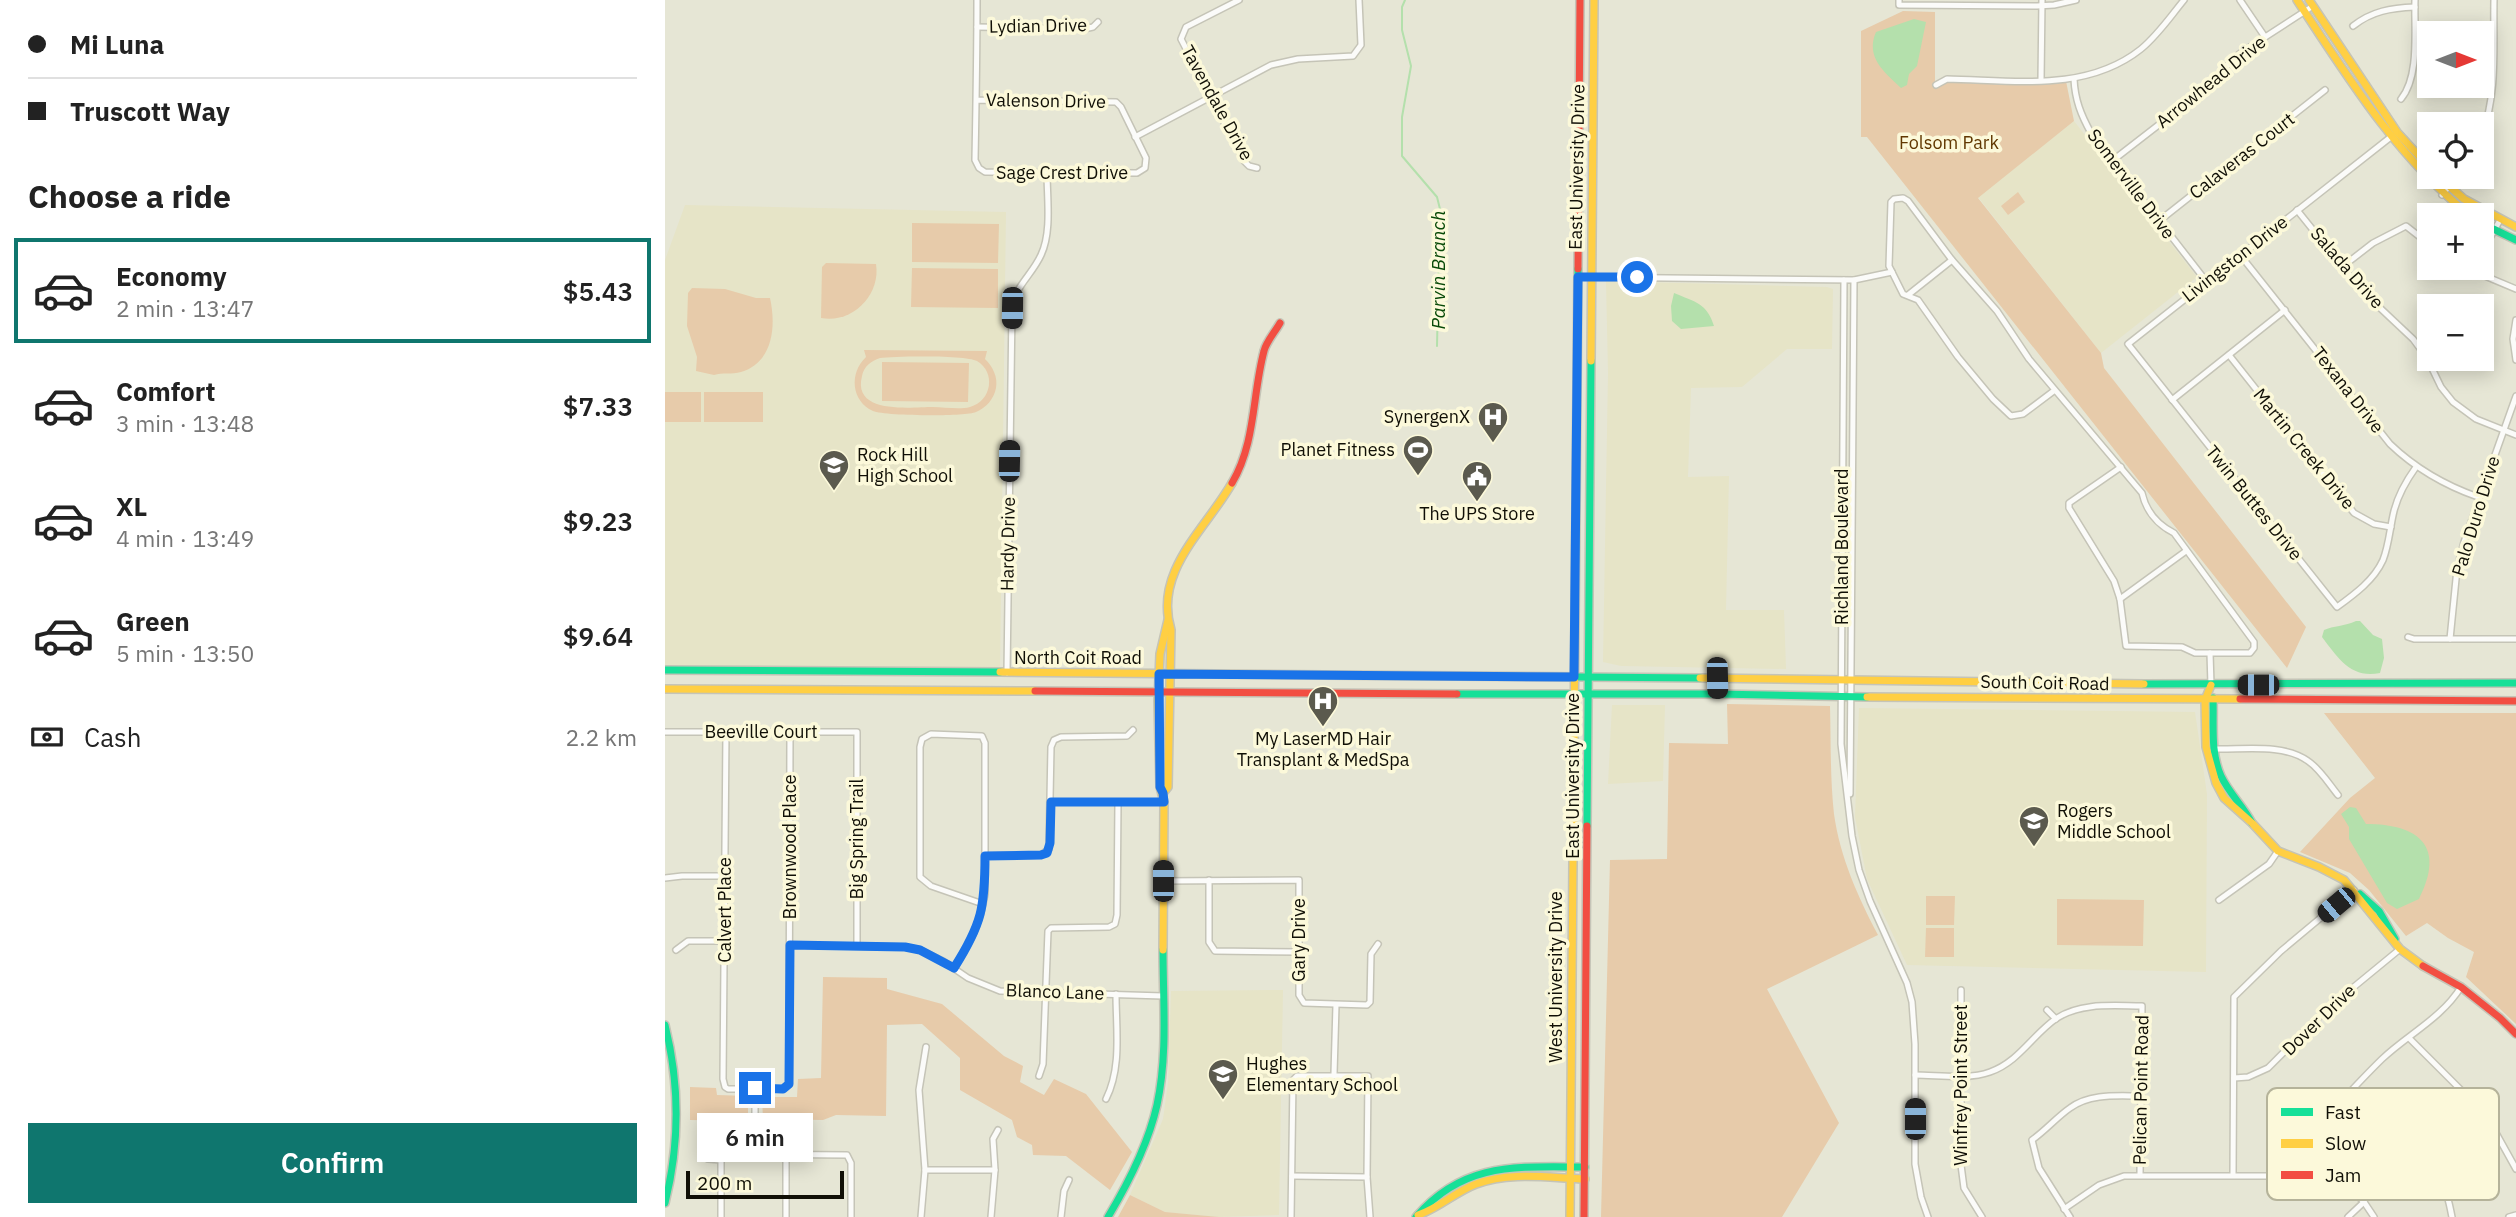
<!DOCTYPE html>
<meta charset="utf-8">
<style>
:root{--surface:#fff;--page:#f6f6f6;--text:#222;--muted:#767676;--line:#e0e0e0;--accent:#0f766e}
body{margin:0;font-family:"IBM Plex Sans",sans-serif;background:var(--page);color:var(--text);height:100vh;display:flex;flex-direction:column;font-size:26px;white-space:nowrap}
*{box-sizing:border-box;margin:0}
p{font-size:23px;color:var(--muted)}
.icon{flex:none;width:38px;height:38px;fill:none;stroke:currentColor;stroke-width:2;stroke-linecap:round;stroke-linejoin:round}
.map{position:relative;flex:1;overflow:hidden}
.details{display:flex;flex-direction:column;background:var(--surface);width:665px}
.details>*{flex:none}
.guide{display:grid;align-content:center;height:154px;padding:0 28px;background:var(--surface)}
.needle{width:46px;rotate:90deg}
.controls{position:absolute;left:1752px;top:21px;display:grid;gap:14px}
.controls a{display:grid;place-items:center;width:77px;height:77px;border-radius:0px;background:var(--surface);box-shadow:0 4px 18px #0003;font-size:35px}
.scale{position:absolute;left:21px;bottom:18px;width:158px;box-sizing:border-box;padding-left:7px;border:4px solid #100f06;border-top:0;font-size:19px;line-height:24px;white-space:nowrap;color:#100f06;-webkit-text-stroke:5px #fcf9da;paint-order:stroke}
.end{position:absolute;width:32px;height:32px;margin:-16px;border:9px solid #1a73e8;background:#fff;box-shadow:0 0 0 4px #fff}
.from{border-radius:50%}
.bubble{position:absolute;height:49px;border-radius:0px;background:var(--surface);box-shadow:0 4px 18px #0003;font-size:23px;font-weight:600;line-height:49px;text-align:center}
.car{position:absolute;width:21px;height:42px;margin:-21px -10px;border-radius:9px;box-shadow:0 0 5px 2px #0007;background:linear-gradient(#222 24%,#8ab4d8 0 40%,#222 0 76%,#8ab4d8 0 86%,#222 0)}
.guide b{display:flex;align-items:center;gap:24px;height:66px;font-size:26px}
.guide b+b{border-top:2px solid var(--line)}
.guide i{width:18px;height:18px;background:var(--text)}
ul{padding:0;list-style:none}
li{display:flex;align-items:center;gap:21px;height:105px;margin:0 14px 10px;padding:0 14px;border:4px solid transparent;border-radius:0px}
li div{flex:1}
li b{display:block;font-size:26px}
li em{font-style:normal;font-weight:600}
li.active{border-color:var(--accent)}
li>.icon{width:63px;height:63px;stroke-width:1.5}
h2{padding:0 28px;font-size:32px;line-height:84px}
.pay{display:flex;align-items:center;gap:18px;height:77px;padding:0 28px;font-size:26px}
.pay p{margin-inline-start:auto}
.action{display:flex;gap:14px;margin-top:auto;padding:14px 28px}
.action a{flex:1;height:80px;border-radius:0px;background:var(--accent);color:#fff;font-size:28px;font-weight:600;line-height:80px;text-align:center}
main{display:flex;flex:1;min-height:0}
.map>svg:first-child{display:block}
</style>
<main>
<section class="details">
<div class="guide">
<b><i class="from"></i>Mi Luna</b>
<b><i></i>Truscott Way</b>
</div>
<h2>Choose a ride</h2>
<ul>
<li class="active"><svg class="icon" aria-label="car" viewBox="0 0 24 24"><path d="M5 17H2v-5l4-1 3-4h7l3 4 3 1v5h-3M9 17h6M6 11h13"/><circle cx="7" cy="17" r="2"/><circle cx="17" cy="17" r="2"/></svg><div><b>Economy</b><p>2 min · 13:47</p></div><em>$5.43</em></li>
<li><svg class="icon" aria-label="car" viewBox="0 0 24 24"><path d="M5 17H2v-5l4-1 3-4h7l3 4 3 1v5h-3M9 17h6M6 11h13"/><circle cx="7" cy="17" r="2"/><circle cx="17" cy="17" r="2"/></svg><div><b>Comfort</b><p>3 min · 13:48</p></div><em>$7.33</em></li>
<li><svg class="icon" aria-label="car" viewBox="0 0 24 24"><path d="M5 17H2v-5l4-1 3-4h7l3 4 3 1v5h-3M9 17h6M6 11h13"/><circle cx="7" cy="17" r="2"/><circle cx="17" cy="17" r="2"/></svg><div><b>XL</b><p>4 min · 13:49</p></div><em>$9.23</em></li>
<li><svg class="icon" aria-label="car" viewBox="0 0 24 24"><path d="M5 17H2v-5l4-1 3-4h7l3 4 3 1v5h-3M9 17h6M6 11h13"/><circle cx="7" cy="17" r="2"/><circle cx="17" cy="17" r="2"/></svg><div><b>Green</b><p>5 min · 13:50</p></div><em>$9.64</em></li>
</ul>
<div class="pay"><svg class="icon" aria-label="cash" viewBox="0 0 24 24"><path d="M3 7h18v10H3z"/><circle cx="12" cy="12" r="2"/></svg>Cash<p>2.2 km</p></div>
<div class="action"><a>Confirm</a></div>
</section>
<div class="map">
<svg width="1851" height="1217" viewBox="0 0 1851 1217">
<rect width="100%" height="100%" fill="#e6e6d5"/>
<g fill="#e6e4c7">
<polygon points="1409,121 1532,277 1436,353 1313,197"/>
<polygon points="20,205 341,212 335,669 0,669 0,260"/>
<polygon points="941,281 1162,287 1168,289 1167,349 1122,349 1077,387 1026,388 1023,477 1064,476 1061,610 1119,610 1121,669 956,666 938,662 943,373"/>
<polygon points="947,705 1000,705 998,781 943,784"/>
<polygon points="1194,708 1530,712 1542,794 1541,972 1242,965 1202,879 1190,817"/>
<polygon points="618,990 614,1215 554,1217 500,1212 465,1195 498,1119 503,1083 506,991"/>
</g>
<g fill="#e7cbaa" fill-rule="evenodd">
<polygon points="1238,11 1270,12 1270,83 1401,81 1409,121 1313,198 1436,353 1439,368 1641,627 1622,668 1202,137 1196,137 1196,31"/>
<polygon points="1353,192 1360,202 1343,215 1336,206"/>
<polygon points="247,223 334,224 333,263 247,262"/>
<path d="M161,263L211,264C216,295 187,324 156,318L157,267Z"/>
<polygon points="247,268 333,269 333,308 246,307"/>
<path d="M27,288L60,289L91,298H105C111,325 109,362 76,372C67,375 57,372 49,375L31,371L32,357L22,326L23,293Z"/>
<path d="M199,350L322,351L320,359C328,367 333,377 331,388C329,399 321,408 311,412C299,417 220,416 208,411C186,401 184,373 201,357ZM215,358C230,356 301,355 312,361C331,372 327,401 305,407C294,410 279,407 268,407C246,407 187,415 197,376C199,366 206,361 215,358Z"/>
<polygon points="217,362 304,363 303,402 217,401"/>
<rect x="0" y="392" width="36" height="30"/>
<rect x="39" y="392" width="59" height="30"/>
<path d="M1062,704L1165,706C1166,741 1165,778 1169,814C1175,857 1193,897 1213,935L1102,989L1174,1123L1117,1217H936L945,860L1002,859L1004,743L1063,744Z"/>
<polygon points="1659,713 1851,713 1851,1024 1801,977 1809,952 1783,938 1762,923 1741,936 1704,890 1685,873 1635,852 1685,798 1710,778"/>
<polygon points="1261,896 1290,896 1289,925 1261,925"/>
<polygon points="1392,899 1479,900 1478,946 1392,945"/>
<polygon points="1261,928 1289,928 1289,957 1260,957"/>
<polygon points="158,977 222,978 222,989 277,1004 339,1056 358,1066 355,1082 379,1095 389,1079 421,1094 467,1152 445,1190 401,1156 368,1155 367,1145 352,1137 347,1120 295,1090 295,1058 257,1024 222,1025 221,1116 171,1115 158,1120 98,1119 97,1097 132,1097 133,1079 156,1078"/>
<polygon points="25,1087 51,1088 52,1095 83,1096 83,1121 25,1120"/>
<polygon points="465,1195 500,1212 554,1217 453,1217"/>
</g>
<g fill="#b4e0ac">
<path d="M1249,19L1261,22L1252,66L1244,74L1242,85L1236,88C1219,72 1200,57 1211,32Z"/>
<path d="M1009,293C1030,302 1042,303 1049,326L1016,329L1007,321L1006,306Z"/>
<path d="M1691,621H1695L1708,635L1717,639L1719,658L1715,673C1686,679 1673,658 1657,637L1659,630C1668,626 1680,626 1691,621Z"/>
<path d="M1685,807L1691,808L1701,824C1754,824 1781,846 1754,899L1732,909L1722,903L1684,839V827L1676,814Z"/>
</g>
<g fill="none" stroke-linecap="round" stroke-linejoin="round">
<polyline stroke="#b4e0ac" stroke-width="2" points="740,0 737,7 737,30 746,66 737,117 737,156 772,197 775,209 772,346"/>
<g stroke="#c5c4b7" stroke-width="8">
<g id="street">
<polyline points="574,0 521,27 516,39 579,161 584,166 592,168"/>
<polyline points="1234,0 1234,5 1372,6 1389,5 1411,0"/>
<polyline points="1575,0 1600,37"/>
<path d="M1688,26C1707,11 1726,8 1750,7"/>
<polyline points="312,27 419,29 428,27 433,22"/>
<path d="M1409,79C1410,100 1416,115 1426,133L1541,281"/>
<polyline points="1376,80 1377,0"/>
<path d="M1271,85L1282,79C1347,80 1421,93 1476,49C1493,35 1505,17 1519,0"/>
<path d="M1736,99C1755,76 1749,29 1750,0"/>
<path d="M311,100L451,102L456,107L481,158L480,168L472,173L320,172L314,168L310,160C311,107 312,53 312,0"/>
<path d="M1727,136L1463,344L1672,607C1690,594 1709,580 1718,560C1724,545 1725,527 1729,511C1733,495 1741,481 1751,467"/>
<polyline points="470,137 606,65 633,59 688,56 696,45 694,0"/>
<path d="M1816,138C1833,94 1828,46 1829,0"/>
<polyline points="1447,161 1536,92 1574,54 1648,6"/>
<polyline points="1777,195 1792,177"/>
<polyline points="1632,210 1697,291 1748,339 1762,358 1776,387 1788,402 1811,419 1851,435"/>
<polyline points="1494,221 1660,90"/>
<polyline points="1816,254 1835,220"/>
<path d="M1576,256L1725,444C1751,469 1779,485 1813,497"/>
<polyline points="1677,267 1708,243 1741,226 1764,244"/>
<polyline points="1801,268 1851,289"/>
<polyline points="913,277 1189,280 1227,272"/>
<polyline points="1179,280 1176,744 1187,836 1194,870 1205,901 1242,983 1247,1002 1250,1044 1250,1164 1256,1197 1263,1217"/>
<polyline points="1243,295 1287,260"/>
<polyline points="1851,320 1848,339 1851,360"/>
<polyline points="1564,355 1689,513 1709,524 1726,527"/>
<path d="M1390,390L1358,414L1346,416L1328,399L1293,357L1253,300L1238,294L1224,266L1226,202L1229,199L1238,198L1243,201L1287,260L1332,311L1364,359L1477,493C1481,511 1493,525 1509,533L1589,642V648L1585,653H1545L1546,685"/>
<polyline points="1507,400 1620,310"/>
<polyline points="1456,467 1404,503 1404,508 1449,581 1455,599 1461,646 1517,647 1530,653 1545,653"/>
<polyline points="1455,599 1521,551"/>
<polyline points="1743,637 1749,639 1851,639"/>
<polyline points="1785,639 1792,569 1799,542 1851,396"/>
<path d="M342,673L347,308C350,286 367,275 376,255C387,232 382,198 382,172"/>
<polyline points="0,732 192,732 192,945"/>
<polyline points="61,732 58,1079 60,1087 63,1089 118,1089 124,1084 125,732"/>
<path d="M1549,749C1578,750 1618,743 1643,761C1655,769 1664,784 1673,795"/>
<polyline points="1185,794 1189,280"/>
<polyline points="386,802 499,802"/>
<polyline points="320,856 376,855 384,849 386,747 389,740 396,737 462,736 468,730"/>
<polyline points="0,878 17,876 60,876"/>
<polyline points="544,880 544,942 550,951 635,952"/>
<polyline points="498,881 634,880 634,995 639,1003 702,1005 705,1002 706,954 713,944"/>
<polyline points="1554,900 1604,864 1613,851"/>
<polyline points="125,945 240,947 255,950 278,961 303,978 335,991 498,996"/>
<polyline points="11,950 23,941 60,941"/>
<path d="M289,968C306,941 314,926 320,894V743L317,736L266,734L257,739L255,747V877L266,886L318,904"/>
<polyline points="1296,990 1296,1165 1299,1188 1317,1217"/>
<polyline points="1382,1010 1391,1019"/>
<polyline points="1744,1038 1821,1115 1851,1169"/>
<polyline points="669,1074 671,1005"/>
<path d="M1250,1075C1273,1075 1303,1080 1325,1072C1354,1062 1368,1034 1392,1018C1417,1002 1449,1006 1477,1006L1475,1175"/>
<polyline points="374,1076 378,1064 383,931 386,928 444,927 450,924 452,915 453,802"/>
<polyline points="1569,1078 1583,1077 1603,1068 1662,1009 1735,949"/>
<polyline points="90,1088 90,1154"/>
<path d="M1689,1089C1721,1119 1762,1150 1780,1191C1784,1199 1785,1208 1787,1217"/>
<path d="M441,1099C457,1067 451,1029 451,994"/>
<polyline points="1639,1144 1699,1202 1709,1217"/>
<polyline points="43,1159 56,1160"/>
<polyline points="56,1160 56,1154 182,1155 186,1163 186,1217"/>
<polyline points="260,1170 330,1170"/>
<polyline points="1568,1175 1569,997 1616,951 1689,890"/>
<polyline points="627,1176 702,1177"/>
<path d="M1399,1209L1434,1185L1459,1176H1604C1644,1139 1678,1097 1717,1059C1742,1035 1777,1018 1796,987"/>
<polyline points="56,1217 56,1160"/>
<polyline points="121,1217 121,1154"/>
<polyline points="256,1217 260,1170 254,1090 261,1047"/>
<polyline points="326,1217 330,1170 328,1139 333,1130"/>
<polyline points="396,1217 399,1191 404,1180"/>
<polyline points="626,1217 628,1080 632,1076 703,1076 702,1177 705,1217"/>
<path d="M1405,1217L1374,1168L1367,1140C1381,1130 1392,1117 1405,1108C1425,1093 1453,1096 1476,1096"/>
<polyline points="1683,1217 1699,1202"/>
<polyline points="1844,1217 1851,1215"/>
</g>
</g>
<g stroke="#c5c4b7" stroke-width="10">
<g id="fast">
<polyline points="1816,223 1851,240"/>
<polyline points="910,624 913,269"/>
<polyline points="0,670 335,672"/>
<polyline points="659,675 1035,678"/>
<polyline points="1479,684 1851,683"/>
<polyline points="792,694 1052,694 1202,697"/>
<path d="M1548,698C1549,724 1545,752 1556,776C1564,793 1578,806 1587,823"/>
<polyline points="922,826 926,361"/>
<polyline points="1695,894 1714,911 1730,939"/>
<path d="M0,1025C15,1085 15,1143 0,1203"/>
<path d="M443,1217C464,1182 483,1145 492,1105C503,1054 498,1001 498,950"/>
<path d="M751,1217C799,1161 853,1167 920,1167"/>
</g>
</g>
<g stroke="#c5c4b7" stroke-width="10">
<g id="slow">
<path d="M1632,0C1684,79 1730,154 1804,215"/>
<polyline points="1644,0 1732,132 1764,167"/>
<polyline points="1774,177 1799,199 1851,227"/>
<polyline points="926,361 929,0"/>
<polyline points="335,672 659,675"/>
<polyline points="1035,678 1479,684"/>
<polyline points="1546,685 1540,700 1541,747 1551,783 1559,798 1587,823 1613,851 1654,867 1679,880 1735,949 1758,966"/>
<polyline points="0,689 370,691"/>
<polyline points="1202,697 1575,699"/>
<path d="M498,793L503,787L506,630C488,571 541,529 567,483"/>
<polyline points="498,950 499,802 495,787 493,701 495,654 503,620"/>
<path d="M753,1215C774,1208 790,1192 811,1184C845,1171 885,1178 920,1179"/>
<polyline points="905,1217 910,624"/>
</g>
</g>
<g stroke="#c5c4b7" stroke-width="10">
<g id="jam">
<polyline points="913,269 915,0"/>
<path d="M567,483C591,442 587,396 599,351C601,342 610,332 615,323"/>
<polyline points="370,691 792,694"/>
<polyline points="1575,699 1851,701"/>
<polyline points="1758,966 1796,987 1835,1018 1851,1034"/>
<polyline points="919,1217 922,826"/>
</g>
</g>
<use href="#street" stroke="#fbfbf9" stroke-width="5"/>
<use href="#fast" stroke="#16e098" stroke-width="7"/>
<use href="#slow" stroke="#ffcf43" stroke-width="7"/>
<use href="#jam" stroke="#f24e42" stroke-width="7"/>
</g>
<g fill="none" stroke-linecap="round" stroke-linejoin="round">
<path stroke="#1a73e8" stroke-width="9" d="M90,1088L118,1089L124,1084L125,945L240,947L255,950L289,968C317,924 320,907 320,856L376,855L382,853L385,843L386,802H499L498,793L495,787L494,674L909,677L913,277H972"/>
</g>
<defs>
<g id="hospital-pin" transform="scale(1.575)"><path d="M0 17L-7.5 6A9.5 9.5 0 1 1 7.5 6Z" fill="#5b5a4e" stroke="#fcf9da"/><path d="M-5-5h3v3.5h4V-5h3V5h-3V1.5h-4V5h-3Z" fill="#fff"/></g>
<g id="stadium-pin" transform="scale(1.575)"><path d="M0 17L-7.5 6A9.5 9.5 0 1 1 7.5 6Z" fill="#5b5a4e" stroke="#fcf9da"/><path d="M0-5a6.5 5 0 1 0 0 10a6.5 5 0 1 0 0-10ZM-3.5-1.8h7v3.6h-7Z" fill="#fff"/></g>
<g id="school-pin" transform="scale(1.575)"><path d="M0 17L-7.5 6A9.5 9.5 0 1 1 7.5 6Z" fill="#5b5a4e" stroke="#fcf9da"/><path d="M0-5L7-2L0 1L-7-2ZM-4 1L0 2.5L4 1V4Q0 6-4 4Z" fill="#fff"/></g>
<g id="civic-pin" transform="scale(1.575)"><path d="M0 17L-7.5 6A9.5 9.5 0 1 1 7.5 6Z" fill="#5b5a4e" stroke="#fcf9da"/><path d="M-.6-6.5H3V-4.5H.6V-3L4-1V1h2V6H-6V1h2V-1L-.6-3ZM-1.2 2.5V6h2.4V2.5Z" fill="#fff"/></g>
</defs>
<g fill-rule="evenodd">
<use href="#hospital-pin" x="828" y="417"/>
<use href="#stadium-pin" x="753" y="450"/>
<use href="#school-pin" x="169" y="465"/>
<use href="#civic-pin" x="812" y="476"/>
<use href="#hospital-pin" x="658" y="701"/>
<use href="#school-pin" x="1369" y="821"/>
<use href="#school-pin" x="558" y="1074"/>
</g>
<g text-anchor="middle" stroke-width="7" stroke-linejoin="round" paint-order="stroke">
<g font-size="18" fill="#100f06" stroke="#fcf9da">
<text transform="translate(373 26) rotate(-1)" y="6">Lydian Drive</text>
<text transform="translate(1546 82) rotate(-39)" y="6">Arrowhead Drive</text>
<text transform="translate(381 101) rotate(1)" y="6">Valenson Drive</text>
<text transform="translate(552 103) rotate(61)" y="6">Tavendale Drive</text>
<text transform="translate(1577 156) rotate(-38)" y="6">Calaveras Court</text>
<text transform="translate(912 167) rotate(-89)" y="6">East University Drive</text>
<text x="397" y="179">Sage Crest Drive</text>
<text transform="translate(1466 184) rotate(53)" y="6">Somerville Drive</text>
<text transform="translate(1570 259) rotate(-38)" y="6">Livingston Drive</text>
<text transform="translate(1682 268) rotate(49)" y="6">Salada Drive</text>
<text transform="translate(1683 390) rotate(52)" y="6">Texana Drive</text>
<text transform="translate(1639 449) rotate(51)" y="6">Martin Creek Drive</text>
<text transform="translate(1589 503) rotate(51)" y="6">Twin Buttes Drive</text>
<text transform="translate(1811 516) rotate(-73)" y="6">Palo Duro Drive</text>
<text transform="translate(343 544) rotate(-89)" y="6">Hardy Drive</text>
<text transform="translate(1177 547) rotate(-90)" y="6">Richland Boulevard</text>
<text x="413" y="664">North Coit Road</text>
<text transform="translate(1380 683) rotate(1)" y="6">South Coit Road</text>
<text x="96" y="738">Beeville Court</text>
<text transform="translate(908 776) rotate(-90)" y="6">East University Drive</text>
<text transform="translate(192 839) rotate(-90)" y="6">Big Spring Trail</text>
<text transform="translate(125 847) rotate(-90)" y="6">Brownwood Place</text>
<text transform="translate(60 910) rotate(-90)" y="6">Calvert Place</text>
<text transform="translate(634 940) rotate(-90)" y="6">Gary Drive</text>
<text transform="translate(891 977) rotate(-90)" y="6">West University Drive</text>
<text transform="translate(390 992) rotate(2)" y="6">Blanco Lane</text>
<text transform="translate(1654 1020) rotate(-44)" y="6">Dover Drive</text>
<text transform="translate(1296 1085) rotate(-90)" y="6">Winfrey Point Street</text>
<text transform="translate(1476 1090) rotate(-89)" y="6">Pelican Point Road</text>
</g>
<g font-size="18" fill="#613701" stroke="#fcf9da">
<text x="1284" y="149">Folsom Park</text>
</g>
<g font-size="18" fill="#100f06" stroke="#fcf9da" text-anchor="start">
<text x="805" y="423" text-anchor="end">SynergenX</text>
<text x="730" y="456" text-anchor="end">Planet Fitness</text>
<text x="192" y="461">Rock Hill<tspan x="192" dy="21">High School</tspan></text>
<text x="812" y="520" text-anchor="middle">The UPS Store</text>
<text x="658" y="745" text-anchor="middle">My LaserMD Hair<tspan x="658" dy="21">Transplant &amp; MedSpa</tspan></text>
<text x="1392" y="817">Rogers<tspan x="1392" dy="21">Middle School</tspan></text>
<text x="581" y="1070">Hughes<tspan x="581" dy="21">Elementary School</tspan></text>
</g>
<g font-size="19" font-style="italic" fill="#084a08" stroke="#fcf9da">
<text transform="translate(773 270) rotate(-90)" y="7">Parvin Branch</text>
</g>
</g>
<rect x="1602" y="1088" width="232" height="112" rx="10" fill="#fcf9da" stroke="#b5b39a" stroke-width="2"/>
<rect x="1616" y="1108" width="32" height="8" fill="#16e098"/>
<rect x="1616" y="1139" width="32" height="9" fill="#ffcf43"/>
<rect x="1616" y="1171" width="32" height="8" fill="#f24e42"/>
<g font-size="19" fill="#100f06">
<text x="1660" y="1119">Fast</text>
<text x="1660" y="1150">Slow</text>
<text x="1660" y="1182">Jam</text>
</g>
</svg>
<div class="controls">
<a><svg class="needle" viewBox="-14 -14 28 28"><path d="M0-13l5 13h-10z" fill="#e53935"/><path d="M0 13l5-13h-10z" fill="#767676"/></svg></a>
<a><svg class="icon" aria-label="locate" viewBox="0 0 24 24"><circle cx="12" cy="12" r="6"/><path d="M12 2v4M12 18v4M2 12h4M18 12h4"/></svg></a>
<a>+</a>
<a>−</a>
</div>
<div class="scale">200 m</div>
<i class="end from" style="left:972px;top:277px"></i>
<i class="end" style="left:90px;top:1088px"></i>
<div class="bubble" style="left:32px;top:1113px;width:116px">6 min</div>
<i class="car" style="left:347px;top:308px;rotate:181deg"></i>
<i class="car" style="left:344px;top:461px;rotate:1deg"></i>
<i class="car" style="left:1052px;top:678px;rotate:179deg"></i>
<i class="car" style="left:1593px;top:685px;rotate:270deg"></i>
<i class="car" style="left:498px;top:881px;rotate:0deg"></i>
<i class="car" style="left:1671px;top:905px;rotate:230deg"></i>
<i class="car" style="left:1250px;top:1119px;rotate:0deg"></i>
</div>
</main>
